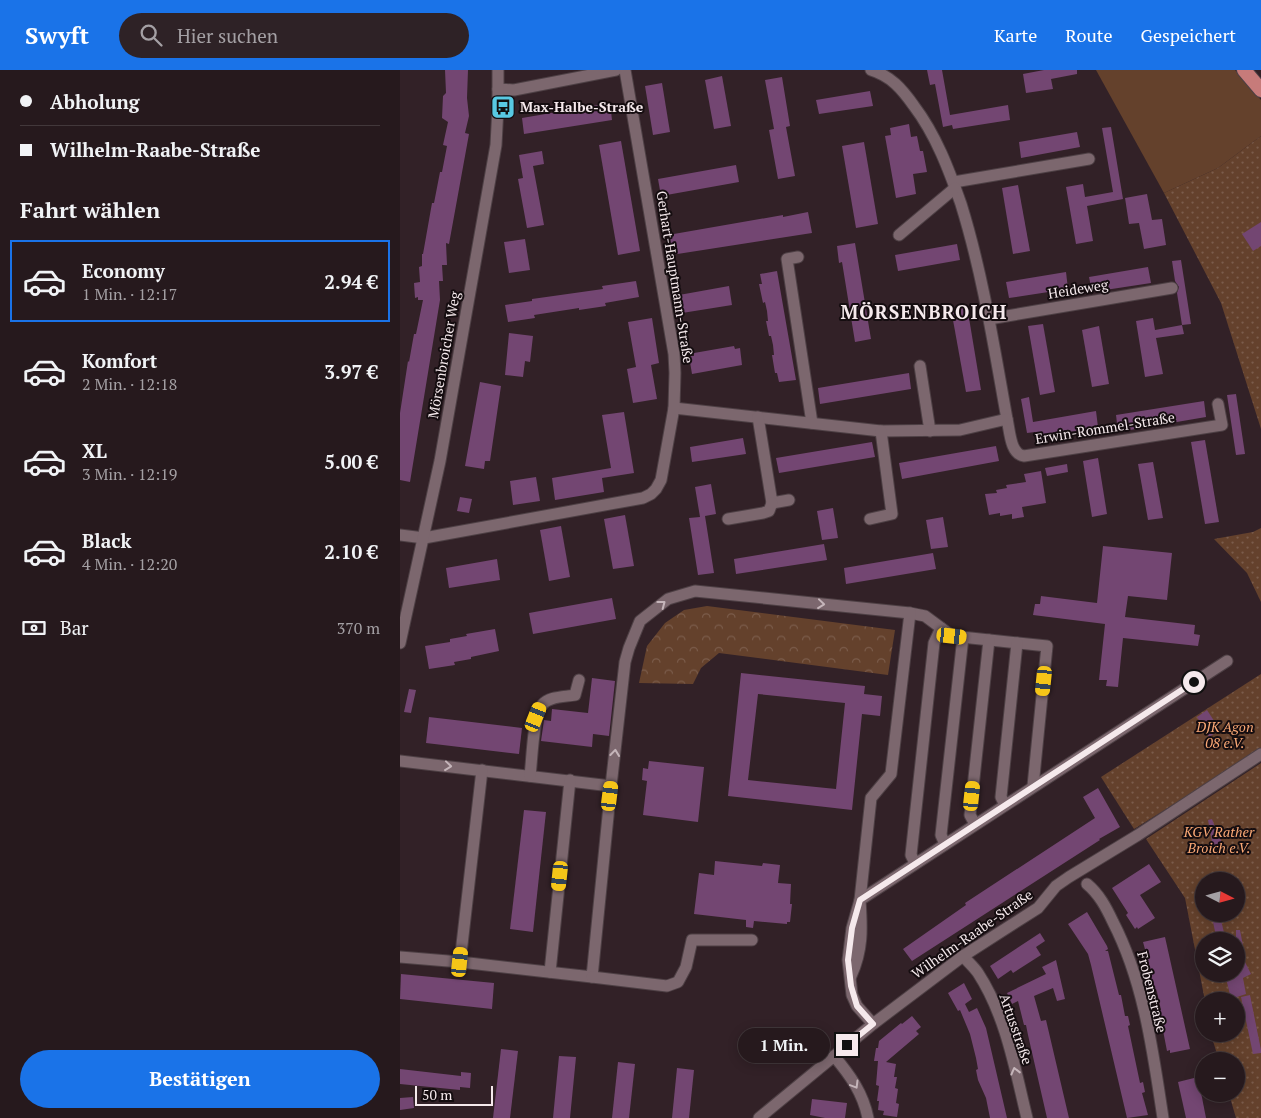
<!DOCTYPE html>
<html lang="de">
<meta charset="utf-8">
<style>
:root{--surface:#26191d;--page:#2e2226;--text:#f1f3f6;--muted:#a4a0a4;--line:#42383b;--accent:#1a73e8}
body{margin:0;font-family:"PT Serif",serif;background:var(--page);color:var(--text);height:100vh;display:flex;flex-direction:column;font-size:19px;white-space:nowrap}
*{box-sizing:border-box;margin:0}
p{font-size:16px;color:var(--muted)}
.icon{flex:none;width:28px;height:28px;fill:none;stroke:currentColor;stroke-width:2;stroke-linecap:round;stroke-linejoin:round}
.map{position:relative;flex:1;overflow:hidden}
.side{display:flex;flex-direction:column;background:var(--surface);width:400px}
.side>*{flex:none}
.banner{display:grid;align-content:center;height:110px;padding:0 20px;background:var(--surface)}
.needle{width:32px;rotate:96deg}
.tools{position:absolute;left:795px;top:802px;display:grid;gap:10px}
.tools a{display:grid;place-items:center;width:50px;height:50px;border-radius:50%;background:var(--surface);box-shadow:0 2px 12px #0003,0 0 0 1px var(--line);font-size:25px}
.scale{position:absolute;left:15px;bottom:12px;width:78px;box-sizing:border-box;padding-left:5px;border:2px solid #f5e9ec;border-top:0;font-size:14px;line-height:18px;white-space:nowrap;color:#f5e9ec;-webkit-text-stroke:4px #150d10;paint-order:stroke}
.end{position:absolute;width:22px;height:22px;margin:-11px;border:6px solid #f5e9ec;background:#111;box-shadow:0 0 0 2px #111}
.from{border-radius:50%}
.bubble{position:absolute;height:35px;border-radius:18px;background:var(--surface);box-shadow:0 2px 12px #0003,0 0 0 1px var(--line);font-size:16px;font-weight:800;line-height:35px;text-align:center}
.car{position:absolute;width:15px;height:30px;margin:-15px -8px;border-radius:6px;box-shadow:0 0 4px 1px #0007;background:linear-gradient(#f5c518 24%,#345 0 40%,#f5c518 0 76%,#345 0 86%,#f5c518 0)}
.banner b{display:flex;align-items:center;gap:18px;height:48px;font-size:19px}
.banner b+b{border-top:1px solid var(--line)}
.banner i{width:12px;height:12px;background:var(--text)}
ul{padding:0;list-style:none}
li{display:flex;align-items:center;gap:15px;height:82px;margin:0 10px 8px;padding:0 10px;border:2px solid transparent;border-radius:0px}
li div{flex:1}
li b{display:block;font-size:19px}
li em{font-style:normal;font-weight:800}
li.selected{border-color:var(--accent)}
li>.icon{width:45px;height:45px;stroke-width:1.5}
h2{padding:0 20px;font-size:22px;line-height:60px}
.pay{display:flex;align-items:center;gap:12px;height:55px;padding:0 20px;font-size:19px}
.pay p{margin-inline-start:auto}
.button{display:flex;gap:10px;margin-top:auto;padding:10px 20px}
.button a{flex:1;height:58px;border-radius:30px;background:var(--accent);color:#fff;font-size:20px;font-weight:800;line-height:58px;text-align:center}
header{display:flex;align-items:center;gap:30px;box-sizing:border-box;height:70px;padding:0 25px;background:var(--accent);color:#fff}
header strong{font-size:24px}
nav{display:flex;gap:28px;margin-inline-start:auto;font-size:18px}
.search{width:350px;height:45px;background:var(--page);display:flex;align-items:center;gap:12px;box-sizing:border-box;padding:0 18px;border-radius:28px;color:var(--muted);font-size:19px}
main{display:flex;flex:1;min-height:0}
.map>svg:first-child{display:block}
</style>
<header>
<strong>Swyft</strong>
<div class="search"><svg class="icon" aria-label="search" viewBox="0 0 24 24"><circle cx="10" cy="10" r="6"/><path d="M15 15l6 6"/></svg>Hier suchen</div>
<nav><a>Karte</a><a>Route</a><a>Gespeichert</a></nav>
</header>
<main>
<section class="side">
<div class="banner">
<b><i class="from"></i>Abholung</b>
<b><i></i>Wilhelm-Raabe-Straße</b>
</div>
<h2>Fahrt wählen</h2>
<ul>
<li class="selected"><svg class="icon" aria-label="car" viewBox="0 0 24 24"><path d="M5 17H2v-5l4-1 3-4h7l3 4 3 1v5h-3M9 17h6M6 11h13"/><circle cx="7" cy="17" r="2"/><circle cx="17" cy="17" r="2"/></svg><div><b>Economy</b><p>1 Min. · 12:17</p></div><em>2.94 €</em></li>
<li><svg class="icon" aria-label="car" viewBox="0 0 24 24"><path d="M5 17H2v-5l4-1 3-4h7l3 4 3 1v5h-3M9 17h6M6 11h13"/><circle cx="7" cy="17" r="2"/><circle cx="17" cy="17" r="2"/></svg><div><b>Komfort</b><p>2 Min. · 12:18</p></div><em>3.97 €</em></li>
<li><svg class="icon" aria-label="car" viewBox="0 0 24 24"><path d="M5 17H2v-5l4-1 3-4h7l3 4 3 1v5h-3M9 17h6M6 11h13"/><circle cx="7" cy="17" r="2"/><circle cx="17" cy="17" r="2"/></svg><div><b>XL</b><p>3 Min. · 12:19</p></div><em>5.00 €</em></li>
<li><svg class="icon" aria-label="car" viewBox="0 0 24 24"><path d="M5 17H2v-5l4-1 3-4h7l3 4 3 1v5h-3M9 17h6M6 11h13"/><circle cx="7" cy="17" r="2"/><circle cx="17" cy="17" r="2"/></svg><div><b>Black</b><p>4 Min. · 12:20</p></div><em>2.10 €</em></li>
</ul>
<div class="pay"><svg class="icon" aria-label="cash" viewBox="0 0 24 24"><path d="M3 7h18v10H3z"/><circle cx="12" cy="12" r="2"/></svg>Bar<p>370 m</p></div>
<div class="button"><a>Bestätigen</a></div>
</section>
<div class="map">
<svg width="861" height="1048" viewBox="0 0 861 1048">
<defs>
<pattern id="forest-crowns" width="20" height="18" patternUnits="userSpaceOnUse" patternTransform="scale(1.25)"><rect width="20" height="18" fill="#64412c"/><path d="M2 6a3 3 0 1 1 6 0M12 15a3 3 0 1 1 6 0" fill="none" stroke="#7b5c4b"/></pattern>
<pattern id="park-dots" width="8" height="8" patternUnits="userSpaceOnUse" patternTransform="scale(1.25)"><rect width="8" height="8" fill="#64412c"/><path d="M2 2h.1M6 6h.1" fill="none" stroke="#7b5c4b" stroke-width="1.8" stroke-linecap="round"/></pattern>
</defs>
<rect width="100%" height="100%" fill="#322127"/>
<polygon fill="#64412c" points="696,0 835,0 861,30 861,66 818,98 764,123"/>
<polygon fill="url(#forest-crowns)" points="307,536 495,560 488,605 319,583 301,598 293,614 239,613 247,576 265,553 284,540"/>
<g fill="url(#park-dots)" fill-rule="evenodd">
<polygon points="861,66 861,359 821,233 764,123 818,98"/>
<polygon points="861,458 861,532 847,503 814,469 853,462"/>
<polygon points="861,604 861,680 734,759 701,707"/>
<path d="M861,693V1048H836L829,1024H836V991H819L811,964H836V931H805L785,828L746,769ZM804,811H836V844H804ZM804,871H836V904H804Z"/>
</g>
<g fill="#734672" fill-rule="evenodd">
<polygon points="45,0 68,0 67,28 69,46 65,63 69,64 49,174 46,173 47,195 42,195 43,211 39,211 40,230 10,412 0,410 0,343 8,291 9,292 14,264 16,264 23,230 18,230 18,227 15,228 14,213 20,212 19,197 22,196 22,184 23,184 32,133 34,133 40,102 42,102 47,76 43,75 48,52 42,48 43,26 46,23"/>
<polygon points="527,0 542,0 550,45 608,35 610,50 553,59 552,55 543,57 535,14 530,15"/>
<polygon points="644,0 677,0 677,4 651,9 653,19 626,23 623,4"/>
<polygon points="322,6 331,56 314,59 305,10"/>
<polygon points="382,7 390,56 386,57 395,106 378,109 369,60 374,59 365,10"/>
<polygon points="262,13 270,62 253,65 245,16"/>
<polygon points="470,21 473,36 419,44 416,30"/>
<polygon points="210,33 212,50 124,64 122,48"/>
<polygon points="509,54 511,67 517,66 520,81 523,81 527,102 513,104 516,124 496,128 485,66 491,65 490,58"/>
<polygon points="711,57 723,129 687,136 693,171 676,174 666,117 683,114 685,127 713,122 702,58"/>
<polygon points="677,62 680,77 621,88 619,72"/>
<polygon points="221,71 240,181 218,185 199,75"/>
<polygon points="464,72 478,154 456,158 442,76"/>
<polygon points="142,81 144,94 133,96 144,155 127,158 118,109 123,108 119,85"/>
<polygon points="336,95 339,112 261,126 258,109"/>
<polygon points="618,115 630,181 613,184 602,118"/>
<polygon points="747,124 752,150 762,149 766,175 744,179 739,153 729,154 725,128"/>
<polygon points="408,142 412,163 271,185 268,165 383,145 383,147"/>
<polygon points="861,152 861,176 853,181 842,164"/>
<polygon points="125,169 130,200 109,203 104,172"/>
<polygon points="455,173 471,269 455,272 442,192 439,193 437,176"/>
<polygon points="557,174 560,190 498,201 495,185"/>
<polygon points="781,190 791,254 782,255 777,223 779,217 775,211 772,191"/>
<polygon points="748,197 751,213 692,222 689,207"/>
<polygon points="377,201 396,310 379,312 377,303 375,303 372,285 374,285 373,275 371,266 369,266 366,251 368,251 367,241 365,232 363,233 359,214 362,214 360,204"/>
<polygon points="666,202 668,219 609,228 606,212"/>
<polygon points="236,211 239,227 205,233 206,236 179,240 179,238 134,245 135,248 108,252 105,235 132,231 132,229 203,219 202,216"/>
<polygon points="329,216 332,235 282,243 279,225"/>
<polygon points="567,236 581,320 566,322 551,239"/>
<polygon points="252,248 259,293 251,295 257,329 233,333 227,299 236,297 228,252"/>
<polygon points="753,248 755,260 782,255 784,264 756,268 763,304 745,307 736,251"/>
<polygon points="643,254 655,322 640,325 628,256"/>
<polygon points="699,256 709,314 692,317 682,260"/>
<polygon points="109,263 133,266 130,292 125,291 123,307 105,305"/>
<polygon points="334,276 335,279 340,278 342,295 292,304 289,286 294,286 294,283"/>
<polygon points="509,303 511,319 420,334 418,318"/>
<polygon points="80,312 101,316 90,391 85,391 84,399 65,396"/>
<polygon points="836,324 845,384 836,385 827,325"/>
<polygon points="629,327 633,352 696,341 698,357 636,368 635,362 627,363 621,329"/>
<polygon points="804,331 806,347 718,362 716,345"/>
<polygon points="224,342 234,403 202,408 204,422 155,430 152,408 211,398 202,345"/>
<polygon points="343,368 346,384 292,392 290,377"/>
<polygon points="805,370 819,452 805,454 791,372"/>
<polygon points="472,372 475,387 379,403 376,388"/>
<polygon points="596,376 599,391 502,409 499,393"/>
<polygon points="698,388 707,444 692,447 683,391"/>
<polygon points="753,392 763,448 748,450 738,394"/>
<polygon points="667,394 668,402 647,406 645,398"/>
<polygon points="641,401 646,433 622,437 624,447 612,449 612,444 600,446 600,443 589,445 585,424 597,423 596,420 607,418 606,415 626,412 624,404"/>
<polygon points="136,407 140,431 113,435 110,411"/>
<polygon points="311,414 316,444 305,446 314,503 298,505 289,448 300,447 295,417"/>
<polygon points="60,427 72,429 69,443 57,441"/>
<polygon points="433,438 438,468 422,470 417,441"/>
<polygon points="225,445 234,496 213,499 204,449"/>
<polygon points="543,447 548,477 531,479 526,450"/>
<polygon points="161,456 170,507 149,511 140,460"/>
<polygon points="424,474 427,490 336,504 334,489"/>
<polygon points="703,476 772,483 767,530 728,526 725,547 795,555 794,564 800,565 798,576 723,568 718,617 706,616 707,610 699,610 705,554 633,545 635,534 640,534 641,526 697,533"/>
<polygon points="533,483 536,499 446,514 444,498"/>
<polygon points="97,489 100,510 49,518 46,498"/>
<polygon points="212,528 216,549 133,564 129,543"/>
<polygon points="95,559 99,581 71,587 71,589 54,592 55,595 29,599 25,576 50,572 50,569 67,566 66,564"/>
<path d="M341,603L465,616L464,624L482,626L480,646L462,644L452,740L328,726ZM358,624L445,633L436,719L348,710Z"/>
<polygon points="192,608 215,611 209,666 193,664 192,677 141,671 144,650 151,651 152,639 188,643"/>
<polygon points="9,619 16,620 11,643 4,642"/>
<polygon points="807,640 820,660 809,667 797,647"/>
<polygon points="29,647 122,658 119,684 26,673"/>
<polygon points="249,691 304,697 298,752 243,745 247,711 242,710 243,698 248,699"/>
<polygon points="698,718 720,757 699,769 700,770 512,891 503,879 566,835 565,833 695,748 683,727"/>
<polygon points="124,740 146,742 133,862 110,859"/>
<polygon points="812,749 818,765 820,765 822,776 813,778 808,750"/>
<polygon points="315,791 362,796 363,793 380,795 378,813 391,814 390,834 392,834 390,852 387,852 387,854 354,851 353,858 346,857 346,850 294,844 299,803 314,805"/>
<polygon points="749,794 761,812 740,825 755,848 738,859 737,857 735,859 726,845 728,843 712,818"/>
<polygon points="687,842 707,876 708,879 705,881 708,881 719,925 721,925 725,946 728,946 730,955 728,956 740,1013 743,1012 745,1022 742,1023 748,1045 727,1048 691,895 688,884 668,854"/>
<polygon points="821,850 826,871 817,871 813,852"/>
<polygon points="836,860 840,860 845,886 842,886 851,904 843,908 846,924 831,929 825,904 836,904"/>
<polygon points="640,863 645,871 636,877 641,885 613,903 611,900 598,909 590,896"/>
<polygon points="765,867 790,979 770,983 770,980 767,981 759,940 761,940 757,922 756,919 753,920 744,883 746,883 743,872"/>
<polygon points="656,890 665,929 657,931 653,918 634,926 641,951 646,950 669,1048 647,1048 628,965 626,955 624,955 618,931 612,934 607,923 646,904 642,897"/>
<polygon points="1,904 94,913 92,939 0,929"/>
<polygon points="564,913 572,929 565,934 569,942 577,938 586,958 607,1048 590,1048 586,1028 578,1010 576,1000 578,999 576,988 570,964 560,940 558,941 548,923"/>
<polygon points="850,925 861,980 861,983 853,984 841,927"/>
<polygon points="512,946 521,957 516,961 519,964 486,992 496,994 494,1007 497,1007 495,1018 498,1019 496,1033 499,1034 497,1047 483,1045 484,1041 478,1040 479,1031 477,1031 479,1016 476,1015 478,991 474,991 476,978 478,978 479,971 501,953 502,954"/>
<polygon points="101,979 118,981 110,1048 93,1048"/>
<polygon points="159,986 176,987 170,1048 153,1048"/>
<polygon points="218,992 235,994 229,1048 212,1048"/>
<polygon points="277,998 294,1000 289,1048 272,1048"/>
<polygon points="0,999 61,1006 61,1002 71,1003 70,1018 60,1017 60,1020 0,1014"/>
<polygon points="798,1007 806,1048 786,1048 778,1012"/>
<polygon points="13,1027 14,1038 0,1040 0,1028"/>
<polygon points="412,1029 447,1033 445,1048 425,1048 410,1045"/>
</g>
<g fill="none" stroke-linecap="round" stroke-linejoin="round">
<g stroke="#4e4045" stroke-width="13">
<g id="minor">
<path d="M471,0C491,6 502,19 514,36C536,65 549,100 561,134C583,205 594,277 607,349"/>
<polyline points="98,19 114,20 216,0"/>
<polyline points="554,112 689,89"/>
<polyline points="499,165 555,118"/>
<polyline points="398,187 387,189 412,353"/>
<polyline points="589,249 772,218"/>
<polyline points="520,296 530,361"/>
<path d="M274,338L481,361L560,360L607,349C610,361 610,384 624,386L822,355L818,334"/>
<polyline points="358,347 372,433 389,430"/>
<polyline points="328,449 363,443 369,441 372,433"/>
<polyline points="470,449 492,444 481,361"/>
<polyline points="0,465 24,468 232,430 243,428 251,424 256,419 261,410 274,338 275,303 274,284 225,0"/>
<polyline points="510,543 525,546 552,566 647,576 633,716"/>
<polyline points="0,573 40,391 96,75 98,37 98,0"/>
<polyline points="0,691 211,716 225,592 229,578 240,551 268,529 295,521 510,543 491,704 471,728 460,830 452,858 448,890 452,925 457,936 473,954"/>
<path d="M130,706C132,691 133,645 142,635C149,626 165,627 175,625L179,610"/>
<polyline points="605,735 601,727 617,573"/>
<polyline points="575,754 570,745 589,570"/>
<polyline points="545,774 541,765 563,567"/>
<polyline points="515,793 511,785 534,573 541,558"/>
<path d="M687,814C699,824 706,837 713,852C744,912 753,982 763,1048"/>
<path d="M563,886C568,892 574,897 578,903C606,946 615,999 627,1048"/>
<polyline points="0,887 60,892 192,907 211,716"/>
<polyline points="60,892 82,700"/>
<polyline points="150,902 170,710"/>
<path d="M451,906C463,880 462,858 460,830L827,591"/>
<polyline points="192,907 267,916 278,912 286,897 292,870 352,870"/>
<path d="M434,986C450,1005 463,1023 468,1048"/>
<polyline points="359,1048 473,954 563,886 638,838 656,816 669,807 738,765 861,684"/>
</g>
</g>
<g stroke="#4e4045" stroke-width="16">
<polyline id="major" points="844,0 861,20"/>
</g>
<use href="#minor" stroke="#7c676e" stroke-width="11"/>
<use href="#major" stroke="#c77b7a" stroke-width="14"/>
</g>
<defs><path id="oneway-chevron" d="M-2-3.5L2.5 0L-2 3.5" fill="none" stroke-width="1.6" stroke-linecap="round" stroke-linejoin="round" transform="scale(1.25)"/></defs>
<g stroke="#c5b5ba">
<use href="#oneway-chevron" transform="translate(262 534) rotate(-37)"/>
<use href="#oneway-chevron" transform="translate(421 534) rotate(6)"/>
<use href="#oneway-chevron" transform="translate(215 683) rotate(-84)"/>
<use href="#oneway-chevron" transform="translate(48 696) rotate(6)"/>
<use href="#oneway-chevron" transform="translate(615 1001) rotate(-104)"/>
<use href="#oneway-chevron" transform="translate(455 1015) rotate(59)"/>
</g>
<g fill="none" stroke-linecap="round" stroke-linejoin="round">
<polyline stroke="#f5e9ec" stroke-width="6" points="447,975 473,954 457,936 451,916 448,890 452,858 460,830 794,612"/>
</g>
<defs>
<g id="bus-square" transform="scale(1.25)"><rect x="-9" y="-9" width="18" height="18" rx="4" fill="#58c9e3" stroke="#150d10"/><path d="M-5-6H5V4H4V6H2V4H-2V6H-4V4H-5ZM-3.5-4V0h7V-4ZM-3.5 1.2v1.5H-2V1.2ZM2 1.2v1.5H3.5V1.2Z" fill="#111"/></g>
</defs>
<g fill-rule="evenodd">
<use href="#bus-square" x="103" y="37"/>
</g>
<g text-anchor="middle" stroke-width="4" stroke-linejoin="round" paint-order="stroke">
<g font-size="14" font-weight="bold" fill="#f5e9ec" stroke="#150d10" text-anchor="start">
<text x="120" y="42">Max-Halbe-Straße</text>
</g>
<g font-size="14" fill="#f5e9ec" stroke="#150d10">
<text transform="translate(275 207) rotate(81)" y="5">Gerhart-Hauptmann-Straße</text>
<text transform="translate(678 219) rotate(-9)" y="5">Heideweg</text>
<text transform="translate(44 285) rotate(-80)" y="5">Mörsenbroicher Weg</text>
<text transform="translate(705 358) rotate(-9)" y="5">Erwin-Rommel-Straße</text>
<text transform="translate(572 864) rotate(-35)" y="5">Wilhelm-Raabe-Straße</text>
<text transform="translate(752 922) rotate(76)" y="5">Frobenstraße</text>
<text transform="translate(616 959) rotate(71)" y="5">Artusstraße</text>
</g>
<g font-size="14" font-style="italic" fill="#faa875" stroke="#150d10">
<text x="825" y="662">DJK Agon<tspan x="825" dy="16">08 e.V.</tspan></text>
<text x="819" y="767">KGV Rather<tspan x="819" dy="16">Broich e.V.</tspan></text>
</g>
<g font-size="19" font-weight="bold" letter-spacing="1" fill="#f5e9ec" stroke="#150d10">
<text x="524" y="249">MÖRSENBROICH</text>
</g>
</g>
</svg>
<div class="tools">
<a><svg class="needle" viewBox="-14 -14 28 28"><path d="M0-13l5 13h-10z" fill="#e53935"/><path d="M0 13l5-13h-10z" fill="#a4a0a4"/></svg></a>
<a><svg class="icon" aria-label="layers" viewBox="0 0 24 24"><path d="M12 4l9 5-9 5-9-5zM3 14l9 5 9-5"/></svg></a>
<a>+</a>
<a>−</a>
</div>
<div class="scale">50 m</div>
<i class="end from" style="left:794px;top:612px"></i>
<i class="end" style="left:447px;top:975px"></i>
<div class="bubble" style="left:338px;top:958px;width:92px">1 Min.</div>
<i class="car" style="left:552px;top:566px;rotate:96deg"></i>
<i class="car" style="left:644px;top:611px;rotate:186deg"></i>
<i class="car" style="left:136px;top:647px;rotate:22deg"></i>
<i class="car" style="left:210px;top:726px;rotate:7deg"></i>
<i class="car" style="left:572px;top:726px;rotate:6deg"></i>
<i class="car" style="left:160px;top:806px;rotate:186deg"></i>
<i class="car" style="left:60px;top:892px;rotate:6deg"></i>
</div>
</main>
